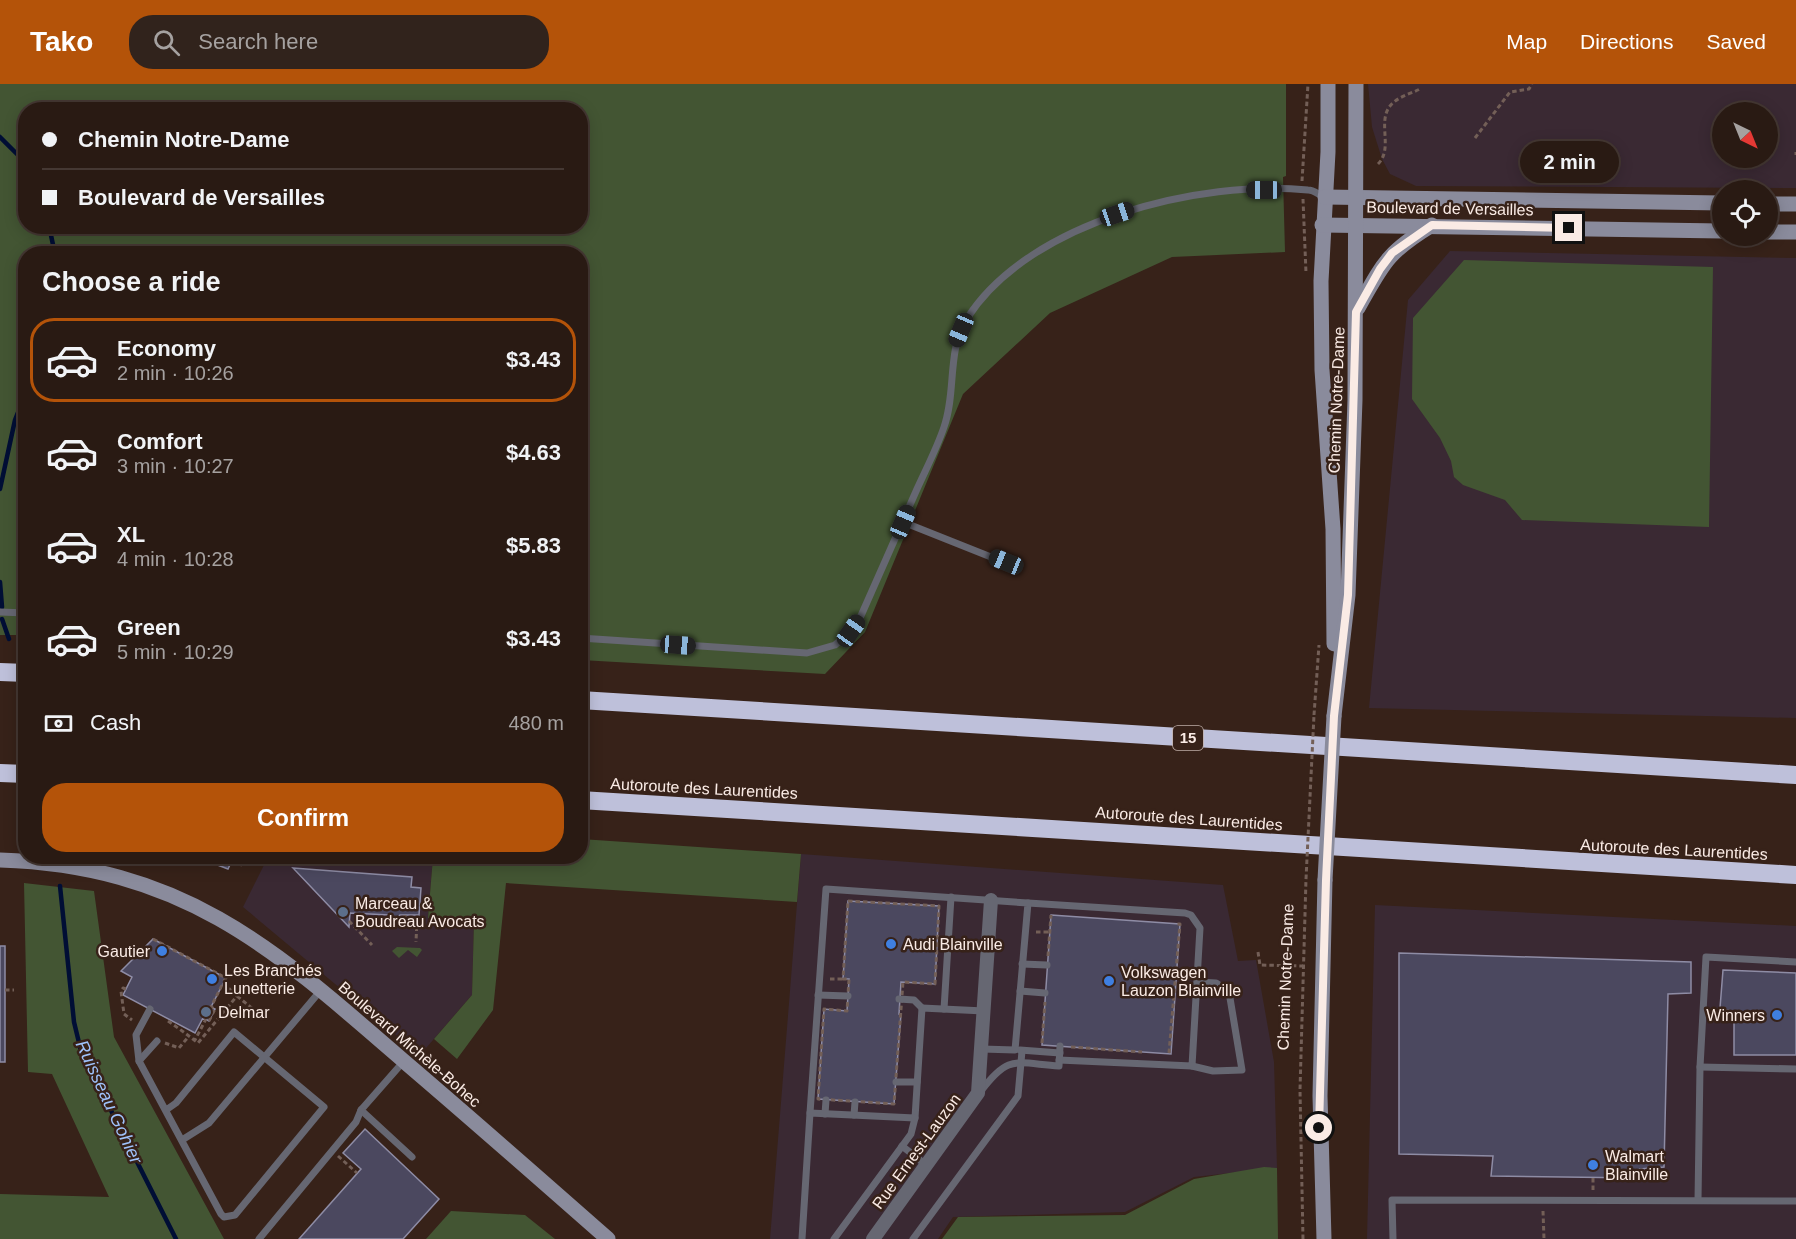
<!DOCTYPE html>
<meta charset="utf-8">
<style>
:root{--surface:#291a13;--page:#31231c;--text:#f1f3f6;--muted:#a5a1a0;--line:#453833;--accent:#b45309}
body{margin:0;font-family:Helvetica,sans-serif;background:var(--page);color:var(--text);height:100vh;display:flex;flex-direction:column;font-size:22px;white-space:nowrap}
*{box-sizing:border-box;margin:0}
p{font-size:20px;color:var(--muted)}
.icon{flex:none;width:33px;height:33px;fill:none;stroke:currentColor;stroke-width:2;stroke-linecap:round;stroke-linejoin:round}
.map{position:relative;flex:1;overflow:hidden}
.sheet{position:absolute;left:18px;top:162px;width:570px;height:618px;display:flex;flex-direction:column;background:var(--surface);border-radius:24px;box-shadow:0 3px 15px #0003,0 0 0 2px var(--line)}
.sheet>*{flex:none}
.guide{position:absolute;left:18px;top:18px;width:570px;height:132px;border-radius:24px;box-shadow:0 3px 15px #0003,0 0 0 2px var(--line);display:grid;align-content:center;height:132px;padding:0 24px;background:var(--surface)}
.needle{width:39px;rotate:137deg}
.buttons{position:absolute;left:1712px;top:18px;display:grid;gap:12px}
.buttons a{display:grid;place-items:center;width:66px;height:66px;border-radius:50%;background:var(--surface);box-shadow:0 3px 15px #0003,0 0 0 2px var(--line);font-size:30px}
.end{position:absolute;width:27px;height:27px;margin:-14px;border:8px solid #faebe5;background:#111;box-shadow:0 0 0 3px #111}
.from{border-radius:50%}
.bubble{position:absolute;height:42px;border-radius:21px;background:var(--surface);box-shadow:0 3px 15px #0003,0 0 0 2px var(--line);font-size:20px;font-weight:700;line-height:42px;text-align:center}
.car{position:absolute;width:18px;height:36px;margin:-18px -9px;border-radius:8px;box-shadow:0 0 4px 2px #0007;background:linear-gradient(#222 24%,#8ab4d8 0 40%,#222 0 76%,#8ab4d8 0 86%,#222 0)}
.guide b{display:flex;align-items:center;gap:21px;height:57px;font-size:22px}
.guide b+b{border-top:2px solid var(--line)}
.guide i{width:15px;height:15px;background:var(--text)}
ul{padding:0;list-style:none}
li{display:flex;align-items:center;gap:18px;height:84px;margin:0 12px 9px;padding:0 12px;border:3px solid transparent;border-radius:24px}
li div{flex:1}
li b{display:block;font-size:22px}
li em{font-style:normal;font-weight:700}
li.active{border-color:var(--accent)}
li>.icon{width:54px;height:54px;stroke-width:1.5}
h2{padding:0 24px;font-size:27px;line-height:72px}
.pay{display:flex;align-items:center;gap:15px;height:66px;padding:0 24px;font-size:22px}
.pay p{margin-inline-start:auto}
.button{display:flex;gap:12px;margin-top:auto;padding:12px 24px}
.button a{flex:1;height:69px;border-radius:24px;background:var(--accent);color:#fff;font-size:24px;font-weight:700;line-height:69px;text-align:center}
header{display:flex;align-items:center;gap:36px;box-sizing:border-box;height:84px;padding:0 30px;background:var(--accent);color:#fff}
header strong{font-size:28px}
nav{display:flex;gap:33px;margin-inline-start:auto;font-size:21px}
.search{width:420px;height:54px;background:var(--page);display:flex;align-items:center;gap:15px;box-sizing:border-box;padding:0 21px;border-radius:24px;color:var(--muted);font-size:22px}
.map>svg:first-child{display:block}
</style>
<header>
<strong>Tako</strong>
<div class="search"><svg class="icon" aria-label="search" viewBox="0 0 24 24"><circle cx="10" cy="10" r="6"/><path d="M15 15l6 6"/></svg>Search here</div>
<nav><a>Map</a><a>Directions</a><a>Saved</a></nav>
</header>
<div class="map">
<svg width="1796" height="1155" viewBox="0 0 1796 1155">
<rect width="100%" height="100%" fill="#372219"/>
<g fill="#3a2933" fill-rule="evenodd">
<path d="M1368,0H1796V104L1416,102L1390,90L1382,75L1372,43ZM1767,28V74H1722V28Z"/>
<polygon points="1450,167 1796,174 1796,634 1369,624 1408,216"/>
<polygon points="801,770 1223,801 1238,877 1256,876 1274,978 1277,1084 1194,1093 1125,1128 953,1133 938,1155 770,1155"/>
<polygon points="268,773 433,773 428,833 474,836 472,911 420,971 243,823"/>
<polygon points="1375,821 1796,842 1796,1155 1367,1155"/>
</g>
<g fill="#435533" fill-rule="evenodd">
<path d="M0,0H1286V92L1283,93L1285,168L1172,173L1050,229L963,310L865,548L825,590L581,576L580,170H26L25,551H0ZM26,26H580V142H26Z"/>
<polygon points="1464,176 1713,183 1709,443 1522,436 1505,416 1463,401 1454,393 1451,377 1440,354 1412,315 1413,234"/>
<polygon points="581,755 801,770 797,818 506,799 493,926 457,975 434,955 472,911 474,837 428,834 433,773 580,772"/>
<polygon points="24,799 94,807 114,953 224,1155 0,1155 0,1110 109,1113 52,990 28,988"/>
<polygon points="397,863 420,864 422,866 417,873 408,866 399,874 392,867"/>
<polygon points="1264,1083 1277,1084 1278,1155 942,1155 958,1133 1125,1131 1194,1095"/>
<polygon points="451,1127 525,1131 555,1155 426,1155"/>
</g>
<g fill="none" stroke-linecap="round" stroke-linejoin="round">
<g stroke="#000e35" stroke-width="4.5">
<polyline points="0,53 26,79"/>
<polyline points="49,142 55,170"/>
<polyline points="0,405 15,336 26,308"/>
<polyline points="0,498 2,523"/>
<polyline points="2,535 9,555"/>
<polyline points="60,802 74,938 81,967 176,1155"/>
</g>
</g>
<g fill="#4b485f" stroke="#8e8ca5" stroke-width="1.5">
<polygon points="218,772 234,772 228,785 215,780"/>
<polygon points="293,784 412,793 411,803 421,804 419,831 400,831 395,836 389,831 350,829 349,843"/>
<polygon points="848,817 939,822 935,900 901,898 899,930 901,930 894,1020 818,1015 824,925 847,927 849,895 843,895"/>
<polygon points="1051,831 1180,840 1171,970 1042,961"/>
<polygon points="153,855 226,894 211,923 215,925 209,937 203,934 195,949 123,911 132,893 121,887"/>
<rect x="0" y="862" width="5" height="116"/>
<polygon points="1399,869 1691,878 1691,909 1668,910 1664,1083 1640,1085 1641,1094 1491,1092 1493,1072 1399,1070"/>
<polygon points="1723,886 1796,889 1796,971 1734,971 1734,928 1720,924"/>
<polygon points="365,1045 439,1115 403,1155 299,1155 361,1085 343,1069"/>
</g>
<g fill="none" stroke-linecap="round" stroke-linejoin="round">
<g stroke="#735f57" stroke-width="3" stroke-dasharray="4.5 3" stroke-linecap="butt">
<polyline points="1475,54 1510,8 1529,5 1532,0"/>
<polyline points="1796,71 1796,68"/>
<path d="M1378,80C1395,63 1374,34 1394,18C1401,12 1412,9 1420,5"/>
<polyline points="1302,97 1308,0"/>
<polyline points="1303,115 1306,189"/>
<polyline points="1314,631 1319,561"/>
<polyline points="232,777 242,781"/>
<polygon points="848,817 939,822 935,900 903,898 894,1020 818,1015 824,925 847,927 849,895 843,895"/>
<polyline points="405,831 405,834 417,835 416,858"/>
<polyline points="349,837 372,861"/>
<polyline points="1036,848 1050,848"/>
<polyline points="153,855 226,894 223,899"/>
<polyline points="1258,868 1260,881 1303,882"/>
<polyline points="1048,872 1051,831"/>
<polyline points="830,895 843,895"/>
<polyline points="126,905 123,904 121,907 124,930 132,936"/>
<polyline points="5,906 14,906"/>
<polyline points="237,912 253,925"/>
<path d="M168,937C178,944 188,951 198,959L237,912L223,899L211,923L215,925L209,937L206,935L195,956"/>
<polyline points="165,959 179,964 189,952"/>
<polyline points="1042,959 1045,918"/>
<polyline points="1071,963 1142,968"/>
<polyline points="1169,969 1180,840 1177,840"/>
<polyline points="338,1072 357,1089"/>
<polyline points="1593,1106 1593,1093"/>
<polyline points="1543,1127 1544,1155"/>
<polyline points="1303,1155 1300,1006 1306,795"/>
</g>
<g stroke="#666772" stroke-width="7">
<polyline points="903,438 1006,479"/>
<polyline points="0,528 26,529"/>
<path d="M580,554L807,569L835,561L851,547L860,534C879,491 898,448 917,405C926,385 937,364 944,343C957,306 946,266 968,233C1030,137 1201,95 1308,106C1315,106 1318,111 1325,113"/>
<polyline points="1028,819 1185,829 1191,831 1200,844 1192,982 1059,976"/>
<polyline points="1022,880 1047,881"/>
<polyline points="1020,907 1045,909"/>
<polyline points="818,911 848,912"/>
<polyline points="899,915 914,916 922,924"/>
<polyline points="944,925 951,813"/>
<polyline points="157,957 139,977 221,1130 224,1133 235,1131 324,1023 234,948 176,1019 166,1026"/>
<polyline points="1020,966 1060,969"/>
<polyline points="139,977 136,951 150,925"/>
<polyline points="404,977 361,1026 412,1073"/>
<polyline points="1192,982 1213,987 1242,986 1229,908 1216,899 1198,898"/>
<polyline points="1700,983 1796,985"/>
<polyline points="896,998 917,998"/>
<path d="M981,1007C1009,970 1015,979 1059,982L1060,962"/>
<polyline points="810,1029 826,805 1028,819 1015,966 982,965"/>
<polyline points="825,1030 826,1016"/>
<polyline points="854,1031 855,1018"/>
<polyline points="182,1056 209,1039 321,906"/>
<polyline points="902,1062 926,1081"/>
<polyline points="1698,1116 1700,983 1706,873 1796,878"/>
<polyline points="259,1155 356,1038 361,1026"/>
<polyline points="802,1155 810,1029 915,1034 922,924 984,927"/>
<polyline points="834,1155 911,1050 915,1034"/>
<polyline points="913,1155 1018,1012 1022,967"/>
<polyline points="1393,1155 1392,1116 1796,1117"/>
</g>
<polyline stroke="#666772" stroke-width="14" points="873,1155 978,1009 991,816"/>
<g stroke="#8a8b9c" stroke-width="15">
<polyline points="1328,0 1328,68 1321,197 1322,286 1333,445 1334,560"/>
<polyline points="1325,113 1722,119"/>
<polyline points="1767,120 1796,120"/>
<polyline points="1322,141 1722,147"/>
<polyline points="1767,148 1796,148"/>
<path d="M1358,224C1383,180 1386,169 1432,141"/>
<polyline points="1334,632 1348,511 1355,316 1356,0"/>
<path d="M0,776C184,782 275,865 406,979C474,1037 541,1096 608,1155"/>
<polyline points="1324,1155 1320,1012 1325,796"/>
</g>
<g stroke="#bec0da" stroke-width="18">
<polyline points="0,588 26,589"/>
<polyline points="580,616 1796,691"/>
<polyline points="0,689 26,690"/>
<polyline points="580,716 1796,791"/>
</g>
<polyline stroke="#735f57" stroke-width="3" stroke-dasharray="4.5 3" stroke-linecap="butt" points="1306,795 1314,631"/>
<polyline stroke="#8a8b9c" stroke-width="15" points="1325,796 1334,632"/>
</g>
<g fill="none" stroke-linecap="round" stroke-linejoin="round">
<polyline stroke="#faebe5" stroke-width="8" points="1319,1044 1326,796 1334,632 1348,511 1356,228 1380,185 1392,169 1432,141 1569,144"/>
</g>
<g fill="#5c6f8a" stroke="#372219" stroke-width="2">
<circle cx="343" cy="828" r="6"/>
<circle cx="206" cy="928" r="6"/>
</g>
<g fill="#3f7fe0" stroke="#372219" stroke-width="2">
<circle cx="891" cy="860" r="6"/>
<circle cx="162" cy="867" r="6"/>
<circle cx="212" cy="895" r="6"/>
<circle cx="1109" cy="897" r="6"/>
<circle cx="1777" cy="931" r="6"/>
<circle cx="1593" cy="1081" r="6"/>
</g>
<g text-anchor="middle" stroke-width="5" stroke-linejoin="round" paint-order="stroke">
<rect fill="#372219" stroke="#c0afa8" stroke-width="1.5" x="1173" y="642" width="30" height="24" rx="4.5"/>
<g font-size="15" font-weight="bold" fill="#faebe5">
<text x="1188" y="659">15</text>
</g>
<g font-size="16" fill="#faebe5" stroke="#372219">
<text transform="translate(1450 124) rotate(1)" y="6">Boulevard de Versailles</text>
<text transform="translate(1336 316) rotate(-88)" y="6">Chemin Notre-Dame</text>
<text transform="translate(704 704) rotate(3)" y="6">Autoroute des Laurentides</text>
<text transform="translate(1189 734) rotate(4)" y="6">Autoroute des Laurentides</text>
<text transform="translate(1674 765) rotate(3)" y="6">Autoroute des Laurentides</text>
<text transform="translate(1285 893) rotate(-88)" y="6">Chemin Notre-Dame</text>
<text transform="translate(410 960) rotate(41)" y="6">Boulevard Michèle-Bohec</text>
<text transform="translate(916 1067) rotate(-54)" y="6">Rue Ernest-Lauzon</text>
</g>
<g font-size="16" fill="#faebe5" stroke="#372219" text-anchor="start">
<text x="355" y="825">Marceau &amp;<tspan x="355" dy="18">Boudreau Avocats</tspan></text>
<text x="903" y="866">Audi Blainville</text>
<text x="150" y="873" text-anchor="end">Gautier</text>
<text x="224" y="892">Les Branchés<tspan x="224" dy="18">Lunetterie</tspan></text>
<text x="1121" y="894">Volkswagen<tspan x="1121" dy="18">Lauzon Blainville</tspan></text>
<text x="218" y="934">Delmar</text>
<text x="1765" y="937" text-anchor="end">Winners</text>
<text x="1605" y="1078">Walmart<tspan x="1605" dy="18">Blainville</tspan></text>
</g>
<g font-size="18" font-style="italic" fill="#9fc2fb" stroke="#372219">
<text transform="translate(109 1018) rotate(65)" y="6">Ruisseau Gohier</text>
</g>
</g>
</svg>
<div class="buttons">
<a><svg class="needle" viewBox="-14 -14 28 28"><path d="M0-13l5 13h-10z" fill="#e53935"/><path d="M0 13l5-13h-10z" fill="#a5a1a0"/></svg></a>
<a><svg class="icon" aria-label="locate" viewBox="0 0 24 24"><circle cx="12" cy="12" r="6"/><path d="M12 2v4M12 18v4M2 12h4M18 12h4"/></svg></a>
</div>
<i class="end from" style="left:1319px;top:1044px"></i>
<i class="end" style="left:1569px;top:144px"></i>
<div class="bubble" style="left:1520px;top:57px;width:99px">2 min</div>
<i class="car" style="left:1264px;top:106px;rotate:270deg"></i>
<i class="car" style="left:1117px;top:130px;rotate:71deg"></i>
<i class="car" style="left:961px;top:246px;rotate:203deg"></i>
<i class="car" style="left:903px;top:438px;rotate:23deg"></i>
<i class="car" style="left:1006px;top:478px;rotate:292deg"></i>
<i class="car" style="left:851px;top:547px;rotate:35deg"></i>
<i class="car" style="left:678px;top:561px;rotate:94deg"></i>
<div class="guide">
<b><i class="from"></i>Chemin Notre-Dame</b>
<b><i></i>Boulevard de Versailles</b>
</div>
<section class="sheet">
<h2>Choose a ride</h2>
<ul>
<li class="active"><svg class="icon" aria-label="car" viewBox="0 0 24 24"><path d="M5 17H2v-5l4-1 3-4h7l3 4 3 1v5h-3M9 17h6M6 11h13"/><circle cx="7" cy="17" r="2"/><circle cx="17" cy="17" r="2"/></svg><div><b>Economy</b><p>2 min · 10:26</p></div><em>$3.43</em></li>
<li><svg class="icon" aria-label="car" viewBox="0 0 24 24"><path d="M5 17H2v-5l4-1 3-4h7l3 4 3 1v5h-3M9 17h6M6 11h13"/><circle cx="7" cy="17" r="2"/><circle cx="17" cy="17" r="2"/></svg><div><b>Comfort</b><p>3 min · 10:27</p></div><em>$4.63</em></li>
<li><svg class="icon" aria-label="car" viewBox="0 0 24 24"><path d="M5 17H2v-5l4-1 3-4h7l3 4 3 1v5h-3M9 17h6M6 11h13"/><circle cx="7" cy="17" r="2"/><circle cx="17" cy="17" r="2"/></svg><div><b>XL</b><p>4 min · 10:28</p></div><em>$5.83</em></li>
<li><svg class="icon" aria-label="car" viewBox="0 0 24 24"><path d="M5 17H2v-5l4-1 3-4h7l3 4 3 1v5h-3M9 17h6M6 11h13"/><circle cx="7" cy="17" r="2"/><circle cx="17" cy="17" r="2"/></svg><div><b>Green</b><p>5 min · 10:29</p></div><em>$3.43</em></li>
</ul>
<div class="pay"><svg class="icon" aria-label="cash" viewBox="0 0 24 24"><path d="M3 7h18v10H3z"/><circle cx="12" cy="12" r="2"/></svg>Cash<p>480 m</p></div>
<div class="button"><a>Confirm</a></div>
</section>
</div>
